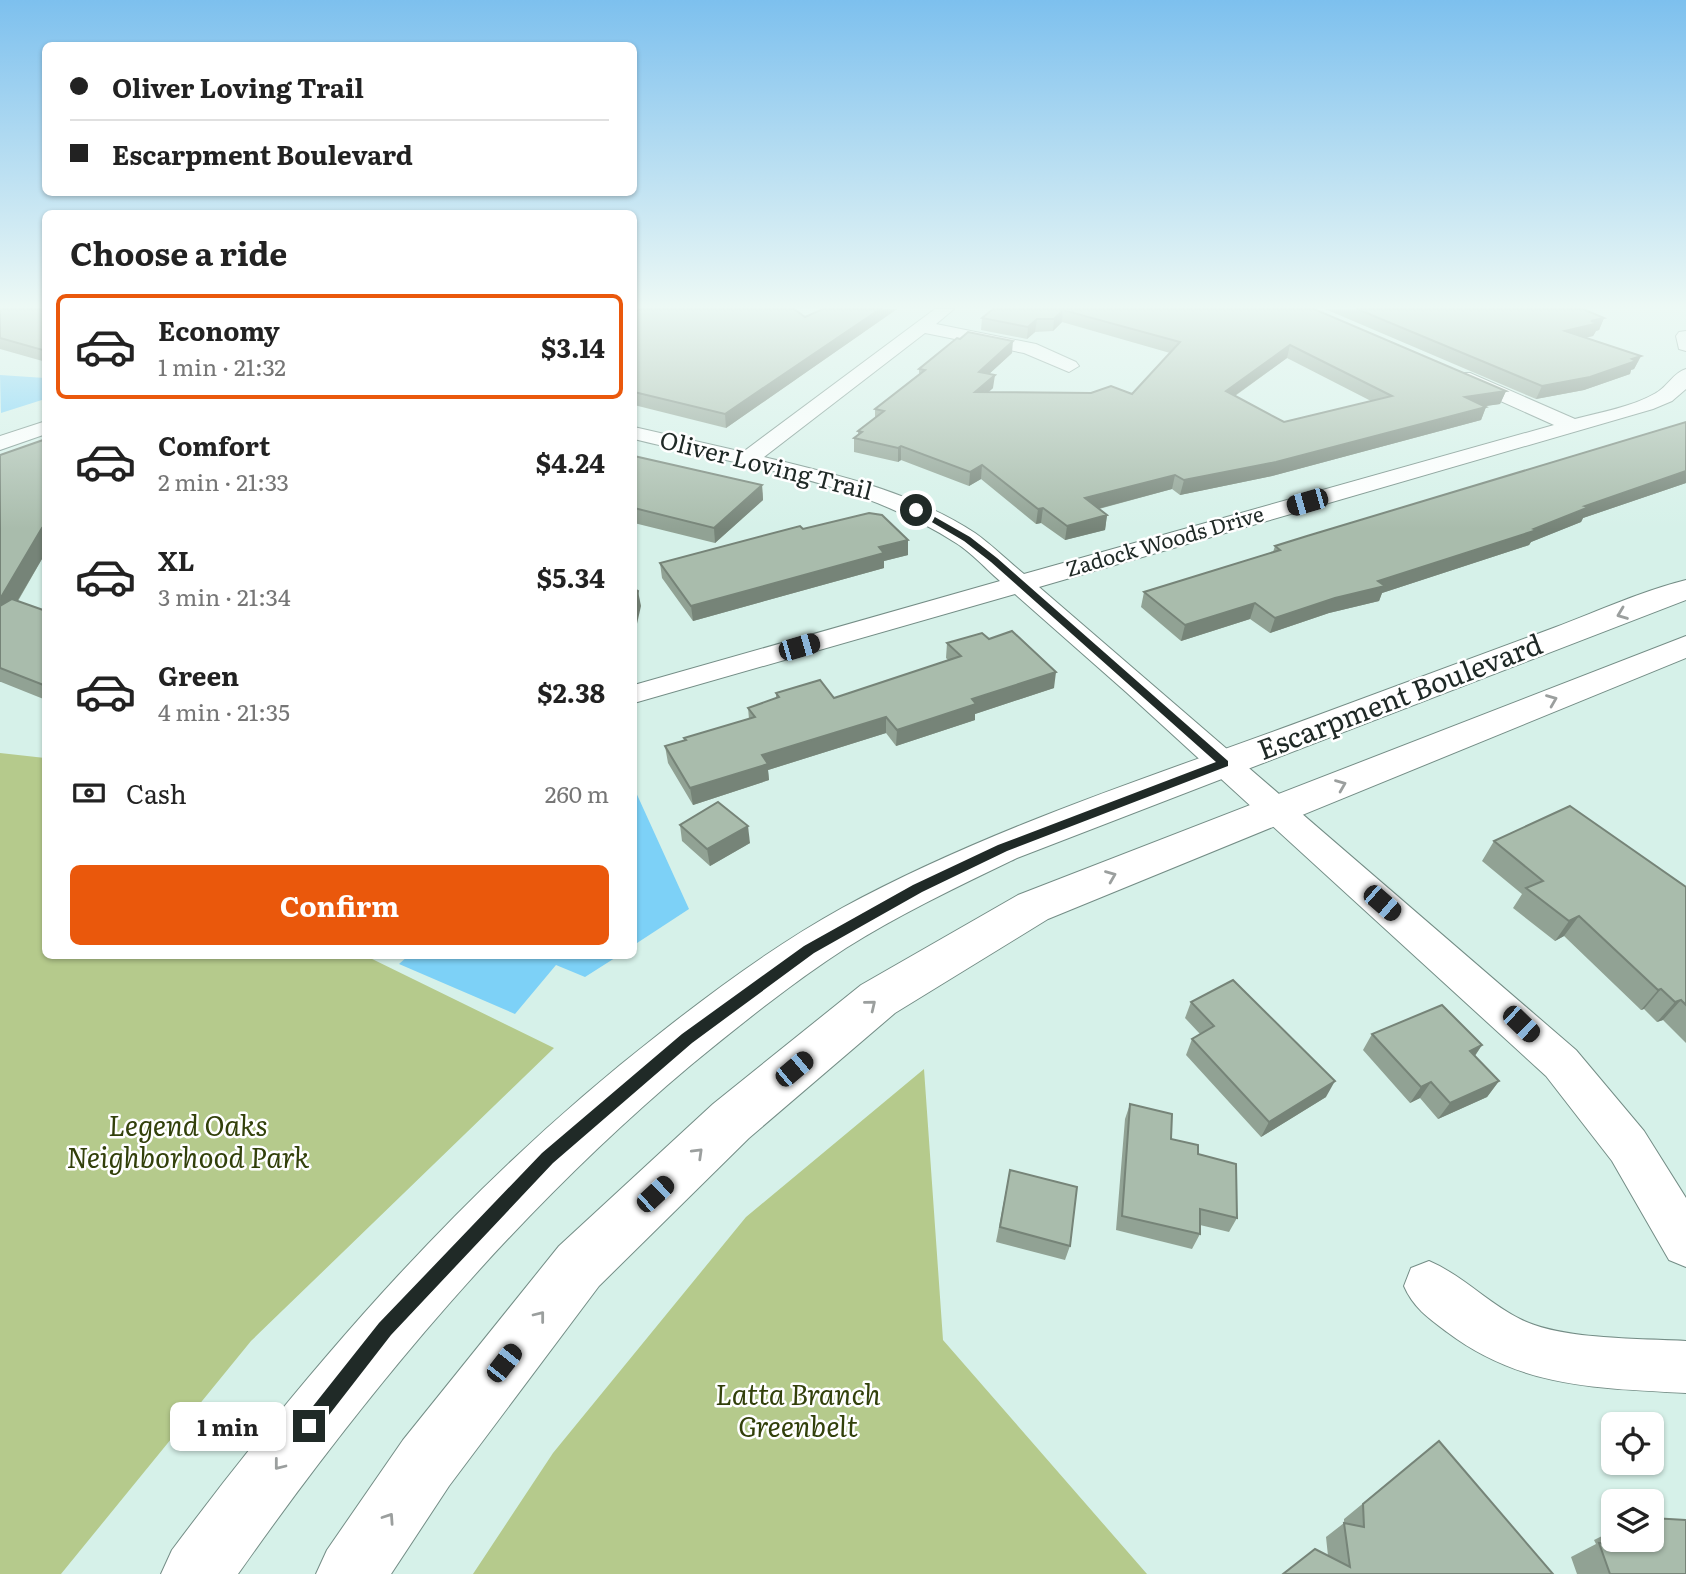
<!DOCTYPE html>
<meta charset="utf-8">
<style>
:root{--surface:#fff;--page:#f6f6f6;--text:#222;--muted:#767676;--line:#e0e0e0;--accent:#ea580c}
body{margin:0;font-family:Literata,serif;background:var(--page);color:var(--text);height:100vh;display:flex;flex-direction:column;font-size:26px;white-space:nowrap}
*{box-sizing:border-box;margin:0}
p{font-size:23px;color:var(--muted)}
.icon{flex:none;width:38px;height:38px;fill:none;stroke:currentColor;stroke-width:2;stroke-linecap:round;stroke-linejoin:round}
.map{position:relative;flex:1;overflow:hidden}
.sheet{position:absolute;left:42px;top:210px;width:595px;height:749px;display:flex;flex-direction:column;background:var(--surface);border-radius:10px;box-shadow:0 2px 5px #0004}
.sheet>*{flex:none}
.guide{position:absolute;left:42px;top:42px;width:595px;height:154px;border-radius:10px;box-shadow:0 2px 5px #0004;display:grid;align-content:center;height:154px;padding:0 28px;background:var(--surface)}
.fabs{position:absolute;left:1601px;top:1412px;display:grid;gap:14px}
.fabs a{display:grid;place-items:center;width:63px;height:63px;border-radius:10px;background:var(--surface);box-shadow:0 2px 5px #0004;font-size:35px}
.end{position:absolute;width:32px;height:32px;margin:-16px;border:9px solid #202a27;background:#fff;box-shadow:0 0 0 4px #fff}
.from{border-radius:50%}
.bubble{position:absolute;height:49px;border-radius:10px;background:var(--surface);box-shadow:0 2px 5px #0004;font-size:23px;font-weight:700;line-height:49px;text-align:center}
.car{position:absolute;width:21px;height:42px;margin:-21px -10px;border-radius:9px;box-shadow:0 0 5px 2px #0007;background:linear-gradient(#222 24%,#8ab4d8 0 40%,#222 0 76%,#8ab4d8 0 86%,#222 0)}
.guide b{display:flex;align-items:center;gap:24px;height:66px;font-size:26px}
.guide b+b{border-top:2px solid var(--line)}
.guide i{width:18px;height:18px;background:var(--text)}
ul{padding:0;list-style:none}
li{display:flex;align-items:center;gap:21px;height:105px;margin:0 14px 10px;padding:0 14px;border:4px solid transparent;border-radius:10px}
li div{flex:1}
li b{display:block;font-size:26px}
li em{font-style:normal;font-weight:700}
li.on{border-color:var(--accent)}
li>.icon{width:63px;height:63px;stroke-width:1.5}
h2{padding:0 28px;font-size:32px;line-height:84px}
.pay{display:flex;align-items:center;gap:18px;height:77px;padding:0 28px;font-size:26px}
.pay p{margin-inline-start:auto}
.cta{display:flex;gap:14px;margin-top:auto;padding:14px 28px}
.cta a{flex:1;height:80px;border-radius:10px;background:var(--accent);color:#fff;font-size:28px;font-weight:700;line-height:80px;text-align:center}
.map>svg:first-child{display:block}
</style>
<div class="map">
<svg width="1686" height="1574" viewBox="0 0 1686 1574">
<rect width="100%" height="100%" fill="#d6f1e9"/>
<g fill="#b5ca8c">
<polygon points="0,753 45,758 46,956 366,956 554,1048 251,1341 61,1574 0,1574"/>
<polygon points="924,1069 943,1340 1147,1574 473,1574 553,1453 746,1217"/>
</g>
<g fill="#7dd1f7">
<polygon points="0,375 45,378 45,399 1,413"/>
<polygon points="634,788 689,909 634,945"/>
<polygon points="408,956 618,956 585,977 556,965 515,1014 399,964"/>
</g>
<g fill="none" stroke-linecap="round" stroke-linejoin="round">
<g stroke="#748d86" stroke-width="2">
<g id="minor">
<path d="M935,309H954L936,324L1036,344L1076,362L1079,366L1069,372L1024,353L925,333L764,457C838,475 910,491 975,533C992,545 1008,561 1024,574L1554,425L1456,381L1453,377L1456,373H1470L1575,419C1601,412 1632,407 1656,393C1667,387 1674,372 1686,369V389L1672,401L1653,409L1039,587L1576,1050L1644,1131L1686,1198V1267L1669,1260L1612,1161L1546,1076L1126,692L1015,594L634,703V685L1000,581C986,569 972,553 956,543C860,481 743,466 634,439V427L743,452Z"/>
<polygon points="1686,331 1686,351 1679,349 1676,336 1679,332"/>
<polygon points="46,421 46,434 0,450 0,436"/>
<path d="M1429,1261C1462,1275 1488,1303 1520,1319C1561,1340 1639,1338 1686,1341V1393C1598,1388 1521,1388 1447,1332C1428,1318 1413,1307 1404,1286L1411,1268Z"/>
</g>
</g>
<g stroke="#748d86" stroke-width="2">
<g id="secondary">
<path d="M1686,580V600L1017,858C959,886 900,914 846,948C792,983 741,1024 691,1065C516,1212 369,1388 238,1574H161L172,1550C315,1359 470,1181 659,1034C717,988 777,944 842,908C991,827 1154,776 1313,717C1394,687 1475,657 1556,627C1598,611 1642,591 1686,580Z"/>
<polygon points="1686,636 1686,658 1048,919 895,1013 749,1138 599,1286 449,1486 391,1574 316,1574 327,1550 403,1440 559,1246 713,1104 861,985 1018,895"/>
</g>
</g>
<use href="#minor" fill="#fff" fill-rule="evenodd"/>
<use href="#secondary" fill="#fff" fill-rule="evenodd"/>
</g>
<g fill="#91a294" fill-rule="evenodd">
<polygon points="0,309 46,309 46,362 0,349"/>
<polygon points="823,309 897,309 726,428 634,405 634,312 805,317"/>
<path d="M993,309H1314L1506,391L1500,404L1485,406L1486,407L1481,420L1272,476L1180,495L1172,489L1099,509L1107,515L1105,530L1065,540L1041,523L1036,524L981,479L969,486L901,460L898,462L854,452V438L858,434V431L875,418V409L919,374V369L1012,353L989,374L993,388L988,392L1132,394L1170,353L1062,322L1053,331L1035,332L1027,339L981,330L982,318ZM1287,358L1371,401L1284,422L1235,396Z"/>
<polygon points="1325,309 1583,309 1604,318 1599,330 1596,331 1593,336 1585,338 1641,356 1634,369 1631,370 1630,374 1584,390 1536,399"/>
<polygon points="1686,422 1686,483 1583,518 1581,522 1531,542 1529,545 1382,593 1379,601 1329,613 1270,633 1250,619 1181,641 1141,607 1144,592 1273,552 1275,546"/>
<polygon points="46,439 46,552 18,601 46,611 46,700 1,682 0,682 0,455"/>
<polygon points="634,456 762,485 763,500 715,543 634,523"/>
<polygon points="803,529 908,540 908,555 884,561 884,568 693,621 662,578 660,563"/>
<polygon points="989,639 1054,688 975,714 975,720 896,746 886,733 768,770 769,780 693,805 668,763 665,746 685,741 684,738 749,719 748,708 776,698 776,693 834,698 948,660 946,658 947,643"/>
<polygon points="680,825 750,843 710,866 682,841"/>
<polygon points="1494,841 1686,887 1686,1043 1663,1020 1657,1022 1644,1009 1641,1010 1564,936 1555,941 1513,908 1522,894 1482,861"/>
<polygon points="1191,1002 1326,1097 1261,1137 1186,1055 1192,1039 1200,1034 1185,1018"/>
<polygon points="1372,1034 1482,1045 1475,1056 1499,1081 1487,1097 1438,1119 1420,1098 1410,1103 1363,1050"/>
<polygon points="1130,1104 1171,1139 1198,1154 1237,1218 1229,1232 1200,1225 1200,1234 1192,1249 1116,1230 1125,1119"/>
<polygon points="1010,1170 1070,1246 1065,1260 996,1242"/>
<polygon points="1439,1441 1553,1574 1283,1574 1328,1556 1326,1537 1344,1523 1344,1519"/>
<polygon points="1614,1530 1614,1540 1652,1540 1686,1574 1577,1574 1571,1557 1596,1544 1594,1540"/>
</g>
<g fill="#768478">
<polygon points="880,309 897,309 726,428 725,414"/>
<polygon points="1063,310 1062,322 1053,331 1054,319"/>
<polygon points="1604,318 1599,330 1596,331 1593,336 1559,343 1565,331 1591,321"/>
<polygon points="1037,319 1035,332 1027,339 1028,327"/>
<polygon points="1013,341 1012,353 977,385 979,372"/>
<polygon points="1290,345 1287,358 1223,404 1226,391"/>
<polygon points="1641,356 1634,369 1631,370 1630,374 1584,390 1536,399 1542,386"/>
<polygon points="995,375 993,388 974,406 975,392"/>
<polygon points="1506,391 1500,404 1459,410 1465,397"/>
<polygon points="1486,407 1481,420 1272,476 1180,495 1184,480"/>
<polygon points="901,446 901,460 898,462 898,448"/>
<polygon points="982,465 981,479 969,486 970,472"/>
<polygon points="1686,471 1686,483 1583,518 1581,522 1531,542 1529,545 1382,593 1379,601 1329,613 1270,633 1275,618 1378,581 1534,529 1585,506"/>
<polygon points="1175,475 1172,489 1082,513 1085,498"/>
<polygon points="762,485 763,500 715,543 714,528"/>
<polygon points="1043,508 1041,523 1036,524 1038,509"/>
<polygon points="1107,515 1105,530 1065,540 1067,526"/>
<polygon points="42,528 46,534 46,552 9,615 0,617 0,599"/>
<polygon points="908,540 908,555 884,561 884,568 693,621 691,606 879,547"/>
<polygon points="638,591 641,606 634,637 634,611"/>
<polygon points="1255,603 1250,619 1181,641 1185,625"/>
<polygon points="1056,672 1054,688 975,714 975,720 896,746 897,730 972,699"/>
<polygon points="886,717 886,733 768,770 769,780 693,805 690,788 762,755"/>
<polygon points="748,826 750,843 710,866 707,849"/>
<polygon points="1579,916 1564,936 1555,941 1569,921"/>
<polygon points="1661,989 1644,1009 1641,1010 1658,990"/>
<polygon points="1681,1000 1663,1020 1657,1022 1675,1002"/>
<polygon points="1482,1045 1471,1061 1470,1051"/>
<polygon points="1335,1081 1326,1097 1261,1137 1269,1122"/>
<polygon points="1499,1081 1487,1097 1438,1119 1450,1103"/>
<polygon points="1431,1082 1420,1098 1410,1103 1421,1087"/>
</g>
<g fill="#a9bcac" stroke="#768478" stroke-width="2" fill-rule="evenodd">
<polygon points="0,309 46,309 46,351 0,338"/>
<polygon points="640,309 794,309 805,317 823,309 880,309 725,414 634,392 634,312"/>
<path d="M993,309H1314L1506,391L1465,397L1486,407L1276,462L1184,480L1175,475L1085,498L1107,515L1067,526L1043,508L1038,509L982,465L970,472L901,446L898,448L854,438L862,432L858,431L884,411L875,409L925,370L919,369L957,338L960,339L968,332L1013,341L979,372L995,375L975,392L1091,393L1111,386L1132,394L1180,342L1063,310L1054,319H1037L1028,327L982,318ZM1290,345L1392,396L1284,422L1226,391Z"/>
<polygon points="1357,309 1583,309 1604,318 1591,321 1599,323 1565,331 1641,356 1632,359 1636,361 1590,377 1542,386"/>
<polygon points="1686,422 1686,471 1585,506 1589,507 1534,529 1537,530 1378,581 1385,586 1335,598 1275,618 1255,603 1185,625 1144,592 1280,550 1275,546 1307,536"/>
<polygon points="46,439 46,529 42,528 0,599 0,455"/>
<polygon points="634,456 762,485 714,528 634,508"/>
<polygon points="869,513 882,515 908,540 879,547 884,553 691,606 660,563 800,526 803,529"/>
<polygon points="634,589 638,591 634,611"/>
<polygon points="12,599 46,611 46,686 0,668 0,606"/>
<polygon points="1012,631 1056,672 972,699 976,704 897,730 886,717 762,755 768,764 690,788 665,746 686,740 684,738 755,717 748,708 779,697 776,693 820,680 834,698 961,656 947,643 982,633 989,639"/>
<polygon points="718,802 748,826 707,849 680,825"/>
<polygon points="1570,806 1686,887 1686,1005 1681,1000 1675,1002 1661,989 1658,990 1579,916 1569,921 1526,888 1543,881 1494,841"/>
<polygon points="1233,980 1335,1081 1269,1122 1192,1039 1214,1026 1191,1002"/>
<polygon points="1442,1005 1482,1045 1470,1051 1499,1081 1450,1103 1431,1082 1421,1087 1372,1034"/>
<polygon points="1130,1104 1172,1114 1171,1139 1198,1145 1198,1154 1236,1164 1237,1218 1200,1209 1200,1234 1122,1216"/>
<polygon points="1010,1170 1077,1187 1070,1246 1000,1227"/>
<polygon points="1439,1441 1553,1574 1283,1574 1315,1549 1350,1567 1344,1523 1364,1527 1363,1504"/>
<polygon points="1652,1518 1686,1520 1686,1574 1610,1574 1599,1543 1631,1546 1628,1540 1652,1540"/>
</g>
<defs><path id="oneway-chevron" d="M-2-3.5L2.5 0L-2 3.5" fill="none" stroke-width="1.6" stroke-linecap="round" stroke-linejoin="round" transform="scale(1.75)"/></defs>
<g stroke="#9b9f9e">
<use href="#oneway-chevron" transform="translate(1622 614) rotate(159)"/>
<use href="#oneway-chevron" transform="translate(1552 700) rotate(-22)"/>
<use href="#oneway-chevron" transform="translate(1341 785) rotate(-22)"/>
<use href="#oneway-chevron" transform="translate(1111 876) rotate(-22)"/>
<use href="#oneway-chevron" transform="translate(871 1005) rotate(-39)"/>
<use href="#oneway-chevron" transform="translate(698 1153) rotate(-44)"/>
<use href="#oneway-chevron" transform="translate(540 1316) rotate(-52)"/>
<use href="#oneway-chevron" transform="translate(279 1465) rotate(128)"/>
<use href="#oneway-chevron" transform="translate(389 1518) rotate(-56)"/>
</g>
<linearGradient id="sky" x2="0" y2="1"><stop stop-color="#7dc0ee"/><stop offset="0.58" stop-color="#edf9f5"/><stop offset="1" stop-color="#edf9f5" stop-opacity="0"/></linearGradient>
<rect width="1686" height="529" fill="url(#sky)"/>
<polygon fill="#202a27" points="913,508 919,508 970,537 997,558 1228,761 1228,766 1007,851 922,892 814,953 692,1043 553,1163 391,1335 315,1433 309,1436 302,1433 299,1426 302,1420 379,1323 542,1153 682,1034 804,946 913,885 998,845 1216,762 991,562 964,541 913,511"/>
<g text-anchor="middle" stroke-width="5" stroke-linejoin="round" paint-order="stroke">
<g font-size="21" fill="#202a27" stroke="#fff">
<text transform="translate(1165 542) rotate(-16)" y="7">Zadock Woods Drive</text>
</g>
<g font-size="24" fill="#202a27" stroke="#fff">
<text transform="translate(766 466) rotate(14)" y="8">Oliver Loving Trail</text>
</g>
<g font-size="28" fill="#202a27" stroke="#fff">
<text transform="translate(1400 697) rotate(-21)" y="10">Escarpment Boulevard</text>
</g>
<g font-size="28" font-style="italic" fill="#32400a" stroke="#fff">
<text x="188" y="1136">Legend Oaks<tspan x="188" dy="32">Neighborhood Park</tspan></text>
<text x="798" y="1405">Latta Branch<tspan x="798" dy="32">Greenbelt</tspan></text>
</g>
</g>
</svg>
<div class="fabs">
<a><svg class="icon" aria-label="locate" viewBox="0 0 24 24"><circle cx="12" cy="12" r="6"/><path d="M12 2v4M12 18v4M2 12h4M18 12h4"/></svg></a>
<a><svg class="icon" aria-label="layers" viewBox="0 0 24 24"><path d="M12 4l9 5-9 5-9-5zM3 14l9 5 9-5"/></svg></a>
</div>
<i class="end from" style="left:916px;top:510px"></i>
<i class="end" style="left:309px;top:1426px"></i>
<div class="bubble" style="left:170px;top:1402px;width:116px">1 min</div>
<i class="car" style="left:1307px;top:502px;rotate:254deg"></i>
<i class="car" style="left:799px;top:647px;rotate:74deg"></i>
<i class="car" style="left:1382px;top:903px;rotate:131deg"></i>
<i class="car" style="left:1521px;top:1024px;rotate:134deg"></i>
<i class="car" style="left:794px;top:1069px;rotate:50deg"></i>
<i class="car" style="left:655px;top:1194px;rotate:47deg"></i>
<i class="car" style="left:504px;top:1363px;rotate:38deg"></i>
<div class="guide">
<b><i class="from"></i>Oliver Loving Trail</b>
<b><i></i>Escarpment Boulevard</b>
</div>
<section class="sheet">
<h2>Choose a ride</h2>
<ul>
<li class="on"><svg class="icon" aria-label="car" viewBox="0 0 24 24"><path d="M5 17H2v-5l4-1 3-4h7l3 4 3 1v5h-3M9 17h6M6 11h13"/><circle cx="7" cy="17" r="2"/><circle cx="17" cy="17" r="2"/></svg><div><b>Economy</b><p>1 min · 21:32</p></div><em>$3.14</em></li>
<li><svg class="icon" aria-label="car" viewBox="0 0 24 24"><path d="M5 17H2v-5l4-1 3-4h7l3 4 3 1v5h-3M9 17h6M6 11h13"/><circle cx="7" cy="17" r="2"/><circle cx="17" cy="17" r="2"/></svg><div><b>Comfort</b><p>2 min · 21:33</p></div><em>$4.24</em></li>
<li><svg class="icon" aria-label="car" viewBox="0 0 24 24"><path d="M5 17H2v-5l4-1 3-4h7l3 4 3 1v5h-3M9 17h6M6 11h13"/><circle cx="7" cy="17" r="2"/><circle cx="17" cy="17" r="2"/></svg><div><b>XL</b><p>3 min · 21:34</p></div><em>$5.34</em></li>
<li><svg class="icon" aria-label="car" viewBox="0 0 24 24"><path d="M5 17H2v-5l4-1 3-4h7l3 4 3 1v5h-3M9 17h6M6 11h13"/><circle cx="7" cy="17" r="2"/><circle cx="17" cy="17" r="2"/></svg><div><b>Green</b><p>4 min · 21:35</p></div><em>$2.38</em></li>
</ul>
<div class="pay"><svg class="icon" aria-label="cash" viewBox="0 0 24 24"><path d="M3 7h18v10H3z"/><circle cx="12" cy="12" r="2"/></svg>Cash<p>260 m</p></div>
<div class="cta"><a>Confirm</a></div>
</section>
</div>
